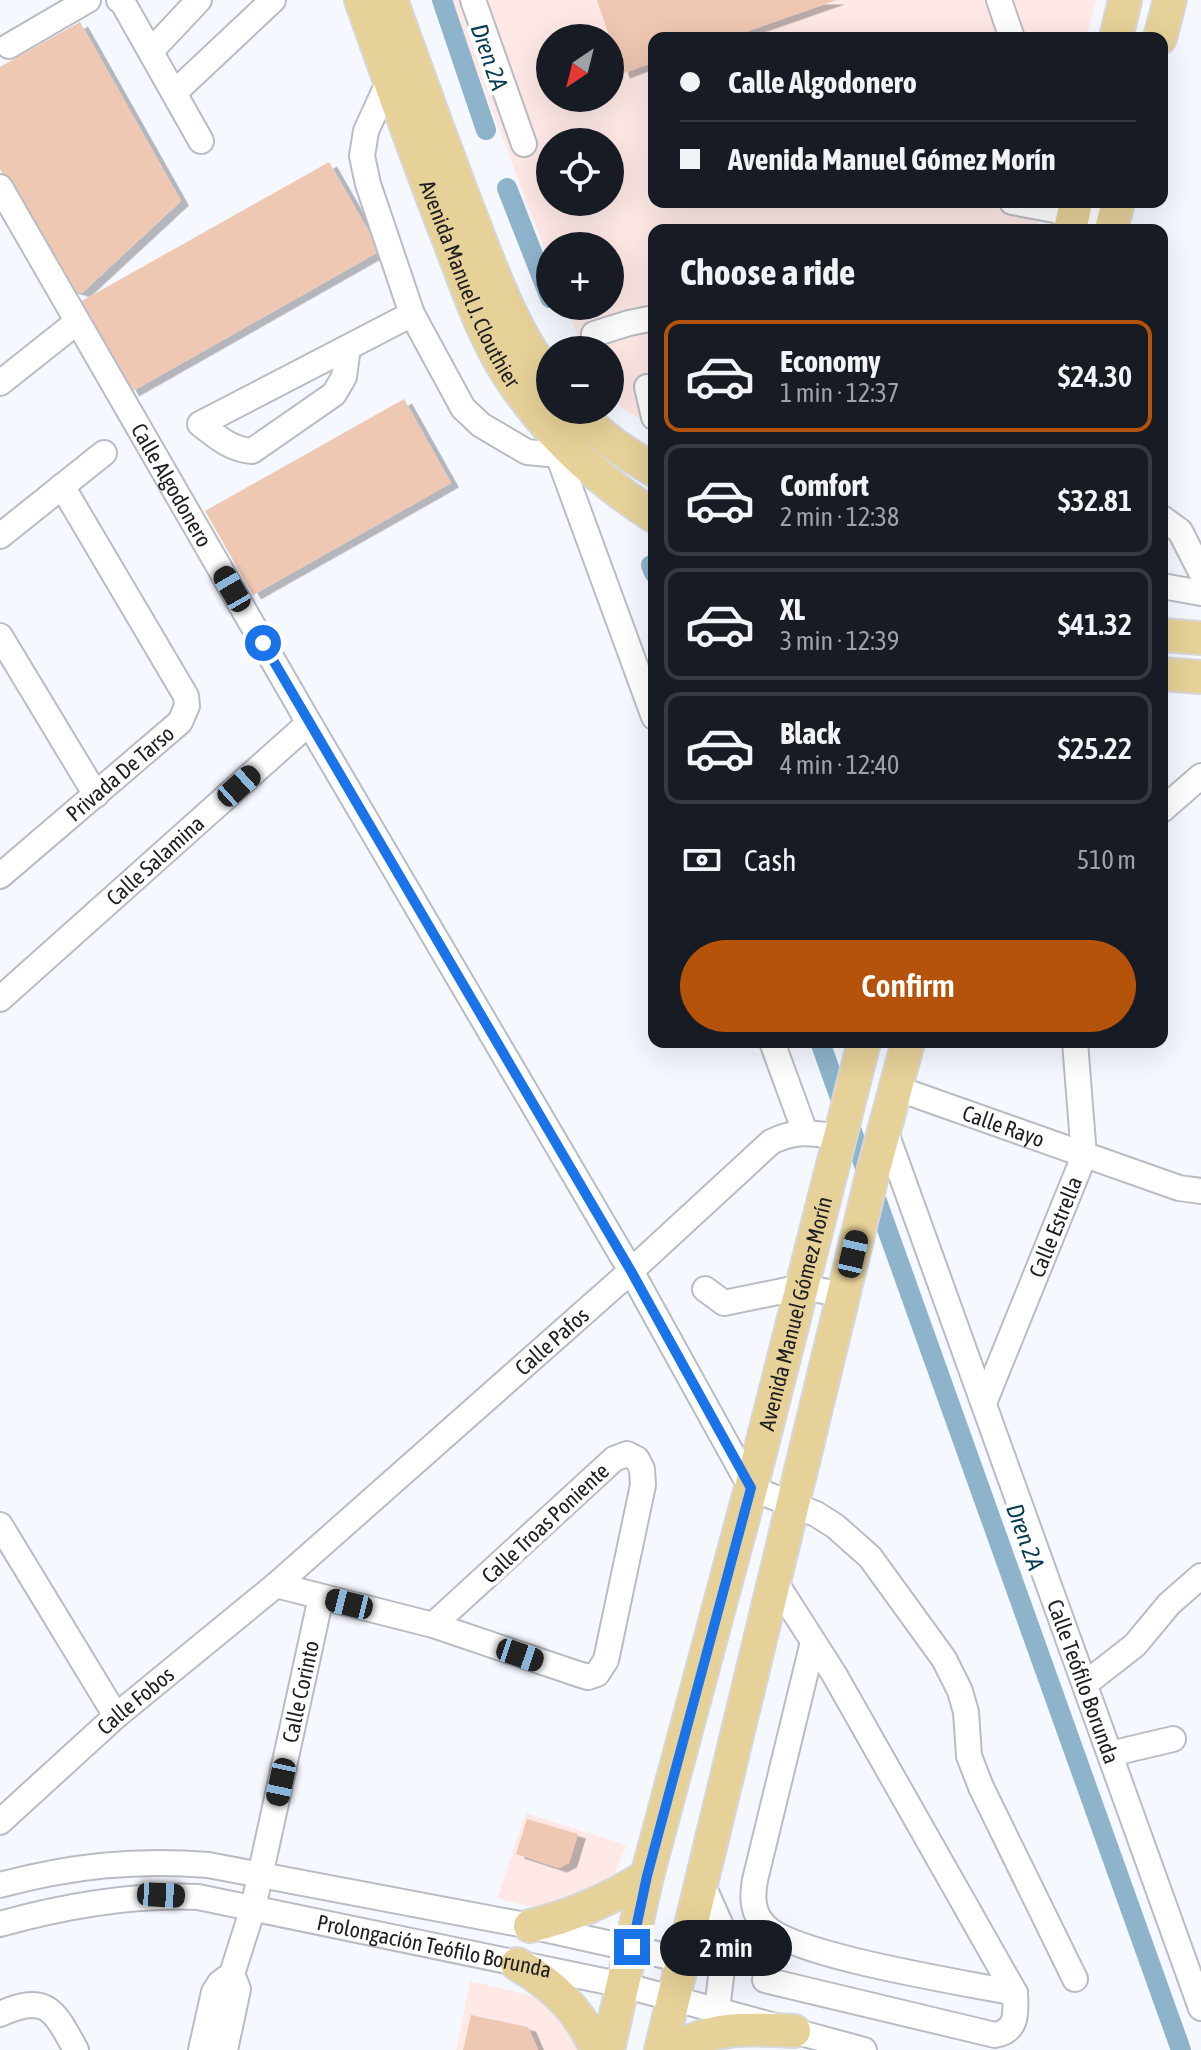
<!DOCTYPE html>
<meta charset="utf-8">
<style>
:root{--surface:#171b24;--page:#20242c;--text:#f1f3f6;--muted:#9ea1a6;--line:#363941;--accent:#b45309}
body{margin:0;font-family:"Asap Condensed",sans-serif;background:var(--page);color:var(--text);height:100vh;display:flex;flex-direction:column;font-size:30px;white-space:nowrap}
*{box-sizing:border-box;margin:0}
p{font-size:26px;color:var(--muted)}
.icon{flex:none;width:44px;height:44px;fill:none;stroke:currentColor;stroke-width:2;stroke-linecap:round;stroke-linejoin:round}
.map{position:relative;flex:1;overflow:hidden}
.details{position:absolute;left:648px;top:224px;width:520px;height:824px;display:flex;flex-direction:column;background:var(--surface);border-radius:16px;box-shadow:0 8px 32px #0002}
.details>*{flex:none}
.banner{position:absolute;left:648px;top:32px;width:520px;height:176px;border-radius:16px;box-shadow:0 8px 32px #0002;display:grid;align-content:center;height:176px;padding:0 32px;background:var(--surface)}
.needle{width:52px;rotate:215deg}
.fabs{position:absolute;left:536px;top:24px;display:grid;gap:16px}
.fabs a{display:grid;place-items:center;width:88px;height:88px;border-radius:50%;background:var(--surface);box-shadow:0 8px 32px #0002;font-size:40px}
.end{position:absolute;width:36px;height:36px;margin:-18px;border:10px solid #1a73e8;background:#fff;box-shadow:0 0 0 4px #fff}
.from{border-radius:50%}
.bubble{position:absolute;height:56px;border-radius:28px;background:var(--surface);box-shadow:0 8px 32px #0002;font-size:26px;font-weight:600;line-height:56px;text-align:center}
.car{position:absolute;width:24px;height:48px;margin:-24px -12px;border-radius:10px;box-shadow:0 0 6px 2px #0007;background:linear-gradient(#222 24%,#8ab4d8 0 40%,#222 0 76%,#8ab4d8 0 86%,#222 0)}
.banner b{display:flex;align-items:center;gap:28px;height:76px;font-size:30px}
.banner b+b{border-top:2px solid var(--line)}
.banner i{width:20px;height:20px;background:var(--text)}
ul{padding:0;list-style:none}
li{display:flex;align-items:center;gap:24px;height:112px;margin:0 16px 12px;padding:0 16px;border:4px solid var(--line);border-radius:16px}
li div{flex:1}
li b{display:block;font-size:30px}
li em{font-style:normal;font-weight:600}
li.on{border-color:var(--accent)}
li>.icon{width:72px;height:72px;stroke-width:1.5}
h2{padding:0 32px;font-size:36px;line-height:96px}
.pay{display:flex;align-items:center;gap:20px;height:88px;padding:0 32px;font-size:30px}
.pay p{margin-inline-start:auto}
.button{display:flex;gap:16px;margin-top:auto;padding:16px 32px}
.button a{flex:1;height:92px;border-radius:48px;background:var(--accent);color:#fff;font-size:32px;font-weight:600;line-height:92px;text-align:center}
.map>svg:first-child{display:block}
</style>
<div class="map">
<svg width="1201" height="2050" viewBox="0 0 1201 2050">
<defs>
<filter id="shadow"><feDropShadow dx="8" dy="4.5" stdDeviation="0" flood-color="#0004"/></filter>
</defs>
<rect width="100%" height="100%" fill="#f6f8ff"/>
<g fill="#fee9e6" fill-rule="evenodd">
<path d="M450,0H1096L1086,38H654V202H1043L1036,230H654V429L610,399V350H583L566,306H610V246H550V263ZM550,38H610V98H550ZM550,142H610V202H550Z"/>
<polygon points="526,1813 626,1845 612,1881 547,1911 497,1898"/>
<polygon points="470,1981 542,1998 563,2015 580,2045 578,2050 456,2050"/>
</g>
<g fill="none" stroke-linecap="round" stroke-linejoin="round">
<g stroke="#8eb4cb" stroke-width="20">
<polyline points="442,0 486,130"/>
<polyline points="507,188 550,298"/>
<polyline points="651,565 654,573"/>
<polyline points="820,1042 1181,2050"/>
</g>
</g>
<g fill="#efc8b3" filter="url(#shadow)">
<polygon points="597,0 837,0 728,38 654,38 654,62 622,74"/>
<polygon points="80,22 181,201 82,293 67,288 0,169 0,67"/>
<polygon points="329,162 380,251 131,392 80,302"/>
<polygon points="404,399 451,483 253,595 205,511"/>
<polygon points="527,1819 578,1834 569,1863 559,1868 516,1854"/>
<polygon points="471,2015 528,2027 538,2050 463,2050"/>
</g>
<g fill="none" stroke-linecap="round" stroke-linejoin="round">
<g stroke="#babcc4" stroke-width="28">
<g id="minor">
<polyline points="119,0 123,3 201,141"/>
<polyline points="473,0 524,144"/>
<polyline points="999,0 1012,38"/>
<polyline points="9,46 88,0"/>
<polyline points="151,51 199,0"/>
<polyline points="394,70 366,131 362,156 368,184 412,314 463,408 481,425 527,452 582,457"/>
<polyline points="174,93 273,0"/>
<path id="s1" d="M0,187L309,723L631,1271L751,1488L816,1514L835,1526L870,1557L944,1659L960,1691L966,1712L969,1756L981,1787L1075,1979"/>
<polyline points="1012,202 1113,221"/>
<polyline points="594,334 629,323 654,318"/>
<path d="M348,347L344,377L334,394L252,451C230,449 217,437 200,424L412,314"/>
<polyline points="0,383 77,322"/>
<polyline points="647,387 654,417"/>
<polyline points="558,455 654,717"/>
<polyline points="1162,518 1180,531 1201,572"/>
<polyline points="0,536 104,453"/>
<polyline points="1162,586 1201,593"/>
<polyline points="0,636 96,795"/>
<polyline points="1162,810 1201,776"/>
<path id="s2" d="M0,876L180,722L187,706L186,696L62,486"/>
<path id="s3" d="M0,999L309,723"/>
<polyline points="772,1042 805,1132"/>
<path id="s4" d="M896,1088L1179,1188L1201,1191"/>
<path id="s5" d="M885,1130L1201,2008"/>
<polyline points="705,1289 724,1303 802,1287 844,1295"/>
<path id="s6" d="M984,1403L1084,1156L1075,1042"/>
<polyline points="0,1525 116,1716"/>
<polyline points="276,1585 433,1625 578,1674 588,1677 597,1674 606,1660 643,1485 642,1469 637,1459 627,1454 614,1459 433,1625"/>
<path d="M813,1642L755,1880C752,1897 752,1913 765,1926C793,1956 966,1983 1015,1993"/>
<polyline points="1085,1684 1135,1645 1169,1604 1201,1576"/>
<polyline points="1110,1754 1173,1739"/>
<path id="s7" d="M0,1822L116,1716L276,1585L631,1271L771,1142C797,1129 811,1133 840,1137"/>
<polyline points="702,1883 722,1928 725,1943 717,2010"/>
<path d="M0,1885C71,1866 135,1859 208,1865L530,1926L684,1960"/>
<path id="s8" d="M0,1924C65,1906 131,1894 198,1897L623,1985L864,2050"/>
<path d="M765,1980L995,2035C1018,2031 1016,2012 1015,1993L834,1674L774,1580"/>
<path d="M0,2014C47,1993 54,2010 76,2050"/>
<path id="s9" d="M201,2050L214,1992L220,1983L232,1974L253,1908L321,1597"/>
<polyline points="225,2050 238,1989 232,1974"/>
</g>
</g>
<g stroke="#d7d7d7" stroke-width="36">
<g id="major">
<path id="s10" d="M361,0C390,82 419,164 451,245C470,295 488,350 521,393C558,443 602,483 654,516"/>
<path d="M391,0C418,75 445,150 474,225C495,279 514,332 550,379"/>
<polyline points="1116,38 1125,0"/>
<polyline points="1160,38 1170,0"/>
<polyline points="1070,230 1076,202"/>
<polyline points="1111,230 1118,202"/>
<path d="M576,410C599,436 625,453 654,470"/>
<polyline points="1162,635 1201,638"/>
<polyline points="1162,674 1201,677"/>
<path d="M530,1926C573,1916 609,1900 647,1876"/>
<path d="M517,1964C554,1985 580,2011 597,2050"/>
<path id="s11" d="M608,2050L647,1876L751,1488L864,1042"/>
<polyline points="661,2050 872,1176 908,1042"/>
<path d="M677,2050C708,2025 757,2029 794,2031"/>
</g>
</g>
<use href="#minor" stroke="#fff" stroke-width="24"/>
<use href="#major" stroke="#e6d198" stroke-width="32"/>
</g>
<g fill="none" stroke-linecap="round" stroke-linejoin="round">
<polyline stroke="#1a73e8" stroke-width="10" points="263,643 631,1271 751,1488 647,1876 632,1947"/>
</g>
<g text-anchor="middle" stroke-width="8" stroke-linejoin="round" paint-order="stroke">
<g font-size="22" fill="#202023" stroke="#fff">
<text dy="8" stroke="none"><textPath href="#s10" startOffset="304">Avenida Manuel J. Clouthier</textPath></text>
<text dy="8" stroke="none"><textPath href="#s1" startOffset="344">Calle Algodonero</textPath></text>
<text dy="8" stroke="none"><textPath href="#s2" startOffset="158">Privada De Tarso</textPath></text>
<text dy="8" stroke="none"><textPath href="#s3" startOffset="208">Calle Salamina</textPath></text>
<text dy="8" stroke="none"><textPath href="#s4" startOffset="114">Calle Rayo</textPath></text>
<text dy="8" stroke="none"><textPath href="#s6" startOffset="190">Calle Estrella</textPath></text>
<text dy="8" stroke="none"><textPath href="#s11" startOffset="760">Avenida Manuel Gómez Morín</textPath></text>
<text dy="8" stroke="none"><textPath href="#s7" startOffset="732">Calle Pafos</textPath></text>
<text transform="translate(545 1523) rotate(-43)" y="8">Calle Troas Poniente</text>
<text dy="8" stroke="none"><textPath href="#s5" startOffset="586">Calle Teófilo Borunda</textPath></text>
<text dy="8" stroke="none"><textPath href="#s9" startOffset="376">Calle Corinto</textPath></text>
<text dy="8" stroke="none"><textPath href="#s7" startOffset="182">Calle Fobos</textPath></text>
<text dy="8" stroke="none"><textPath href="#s8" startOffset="442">Prolongación Teófilo Borunda</textPath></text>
</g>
<g font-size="24" font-style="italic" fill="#083b53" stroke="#fff">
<text transform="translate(489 57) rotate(71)" y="8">Dren 2A</text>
<text transform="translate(1025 1537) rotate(70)" y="8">Dren 2A</text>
</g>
</g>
</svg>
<div class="fabs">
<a><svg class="needle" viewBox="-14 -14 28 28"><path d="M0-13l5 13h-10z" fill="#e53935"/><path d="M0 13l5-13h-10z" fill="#9ea1a6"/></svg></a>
<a><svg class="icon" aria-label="locate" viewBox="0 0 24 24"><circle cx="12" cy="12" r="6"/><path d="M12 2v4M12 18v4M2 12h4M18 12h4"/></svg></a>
<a>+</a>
<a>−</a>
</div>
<i class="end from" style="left:263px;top:643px"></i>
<i class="end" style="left:632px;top:1947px"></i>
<div class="bubble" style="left:660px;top:1920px;width:132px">2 min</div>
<i class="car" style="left:232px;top:589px;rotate:330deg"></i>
<i class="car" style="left:239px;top:786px;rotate:48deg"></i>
<i class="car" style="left:853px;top:1254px;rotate:13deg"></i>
<i class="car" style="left:349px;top:1604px;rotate:284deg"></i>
<i class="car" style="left:520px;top:1655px;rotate:109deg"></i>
<i class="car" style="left:281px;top:1782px;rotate:192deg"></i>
<i class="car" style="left:161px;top:1895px;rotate:93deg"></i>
<div class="banner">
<b><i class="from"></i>Calle Algodonero</b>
<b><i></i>Avenida Manuel Gómez Morín</b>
</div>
<section class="details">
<h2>Choose a ride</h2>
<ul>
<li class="on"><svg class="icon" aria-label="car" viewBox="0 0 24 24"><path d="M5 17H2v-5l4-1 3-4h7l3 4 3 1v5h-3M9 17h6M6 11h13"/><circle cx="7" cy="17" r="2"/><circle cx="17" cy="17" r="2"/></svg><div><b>Economy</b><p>1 min · 12:37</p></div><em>$24.30</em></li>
<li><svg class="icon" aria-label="car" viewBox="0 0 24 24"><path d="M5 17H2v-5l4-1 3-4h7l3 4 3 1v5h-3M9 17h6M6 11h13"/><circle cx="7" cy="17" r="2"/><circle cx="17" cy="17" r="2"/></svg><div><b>Comfort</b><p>2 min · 12:38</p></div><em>$32.81</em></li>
<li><svg class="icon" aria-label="car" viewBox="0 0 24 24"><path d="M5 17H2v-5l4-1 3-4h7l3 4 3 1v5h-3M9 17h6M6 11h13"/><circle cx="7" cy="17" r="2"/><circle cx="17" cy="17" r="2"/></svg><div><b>XL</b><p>3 min · 12:39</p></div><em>$41.32</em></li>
<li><svg class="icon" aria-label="car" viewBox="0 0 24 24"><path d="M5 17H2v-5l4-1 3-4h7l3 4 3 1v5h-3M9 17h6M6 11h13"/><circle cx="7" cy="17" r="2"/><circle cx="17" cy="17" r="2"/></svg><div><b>Black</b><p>4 min · 12:40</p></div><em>$25.22</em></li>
</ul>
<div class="pay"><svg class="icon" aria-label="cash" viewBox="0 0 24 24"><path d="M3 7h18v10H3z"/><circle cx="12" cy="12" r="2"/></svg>Cash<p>510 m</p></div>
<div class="button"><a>Confirm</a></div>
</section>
</div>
